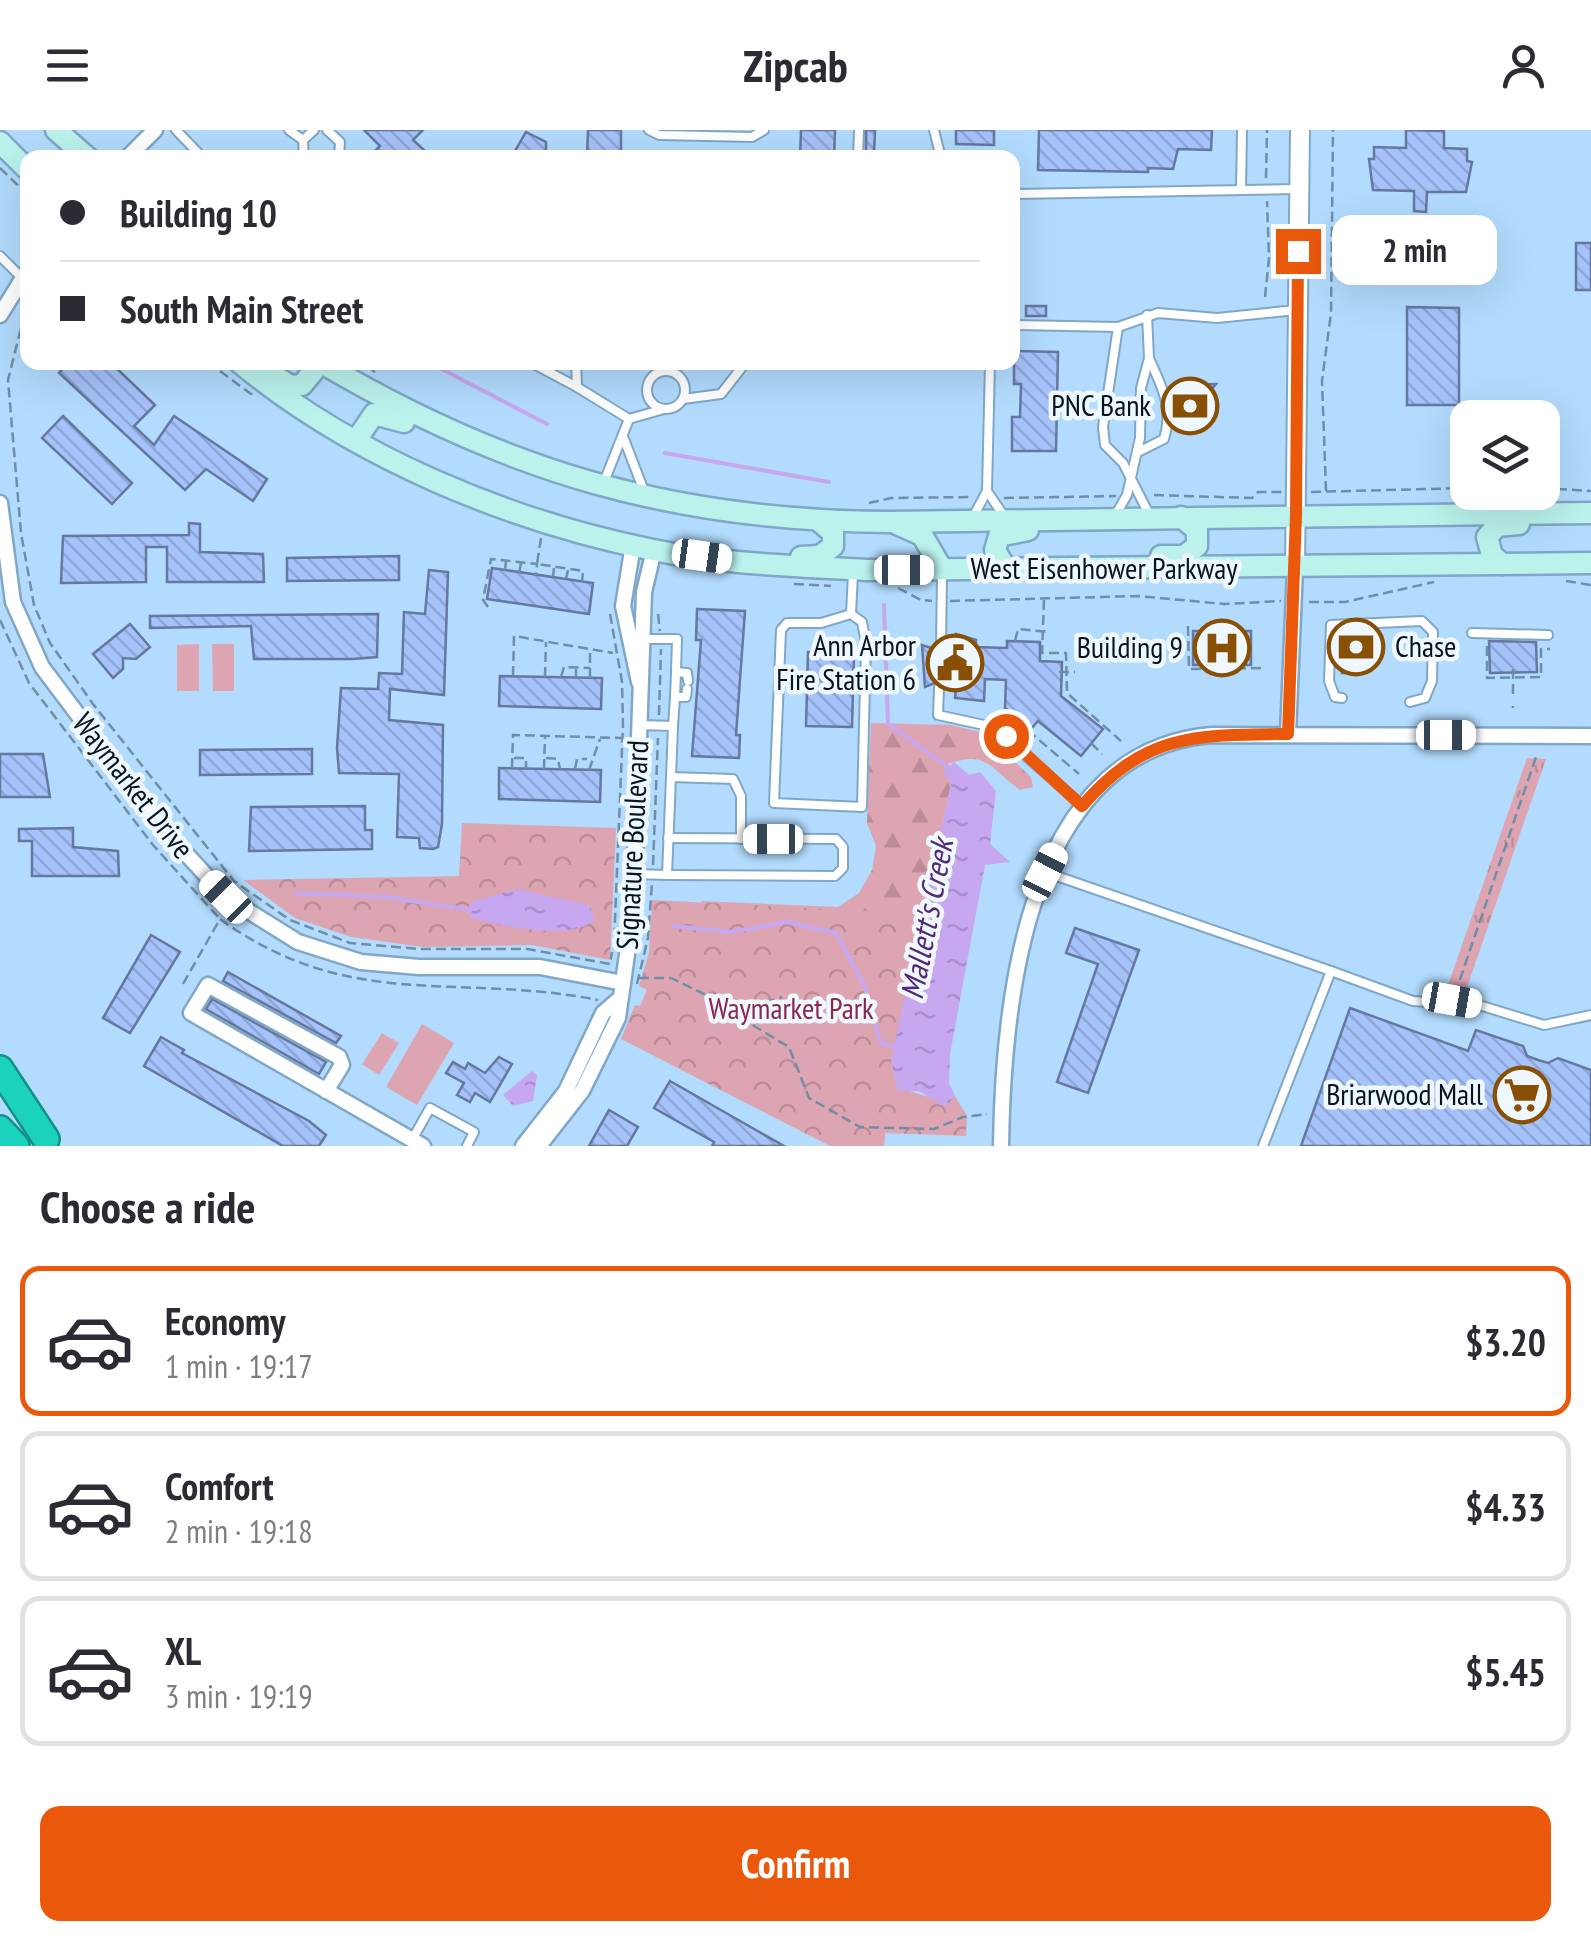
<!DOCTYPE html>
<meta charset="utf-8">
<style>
:root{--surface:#fff;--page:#f7f7f7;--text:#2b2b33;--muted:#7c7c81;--line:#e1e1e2;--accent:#ea580c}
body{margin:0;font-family:"PT Sans Narrow",sans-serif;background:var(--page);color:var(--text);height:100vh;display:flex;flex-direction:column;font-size:38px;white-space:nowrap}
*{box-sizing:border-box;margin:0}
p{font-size:32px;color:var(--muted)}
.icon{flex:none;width:55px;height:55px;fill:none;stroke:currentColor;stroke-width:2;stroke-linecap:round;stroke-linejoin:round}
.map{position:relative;height:1016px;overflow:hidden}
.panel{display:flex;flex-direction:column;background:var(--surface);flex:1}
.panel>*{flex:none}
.top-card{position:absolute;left:20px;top:20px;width:1000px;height:220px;border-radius:20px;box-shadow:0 10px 40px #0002;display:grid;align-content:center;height:220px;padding:0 40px;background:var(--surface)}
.fabs{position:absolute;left:1450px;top:270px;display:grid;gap:20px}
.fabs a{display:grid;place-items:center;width:110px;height:110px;border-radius:20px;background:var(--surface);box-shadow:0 10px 40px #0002;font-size:50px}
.end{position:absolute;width:45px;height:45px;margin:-22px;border:12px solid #ea580c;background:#fff;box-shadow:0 0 0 5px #fff}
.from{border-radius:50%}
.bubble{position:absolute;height:70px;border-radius:20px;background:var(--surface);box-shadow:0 10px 40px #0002;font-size:32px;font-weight:700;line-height:70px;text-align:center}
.car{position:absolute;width:30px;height:60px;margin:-30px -15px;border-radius:12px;box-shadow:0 0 8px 2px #0007;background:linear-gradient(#fff 24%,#345 0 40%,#fff 0 76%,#345 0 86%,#fff 0)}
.top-card b{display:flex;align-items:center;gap:35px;height:95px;font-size:38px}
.top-card b+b{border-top:2px solid var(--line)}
.top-card i{width:25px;height:25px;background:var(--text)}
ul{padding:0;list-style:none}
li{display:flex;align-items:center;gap:30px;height:150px;margin:0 20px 15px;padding:0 20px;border:5px solid var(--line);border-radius:20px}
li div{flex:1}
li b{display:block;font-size:38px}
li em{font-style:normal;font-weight:700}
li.selected{border-color:var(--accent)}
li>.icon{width:90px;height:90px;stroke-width:1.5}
h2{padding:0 40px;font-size:45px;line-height:120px}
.button{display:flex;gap:20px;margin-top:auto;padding:20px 40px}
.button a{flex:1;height:115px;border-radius:20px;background:var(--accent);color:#fff;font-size:40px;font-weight:700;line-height:115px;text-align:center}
header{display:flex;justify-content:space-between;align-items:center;height:130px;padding:0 40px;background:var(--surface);font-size:45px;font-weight:700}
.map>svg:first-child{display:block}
</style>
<header><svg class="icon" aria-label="menu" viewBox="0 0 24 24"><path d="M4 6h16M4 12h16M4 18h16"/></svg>Zipcab<svg class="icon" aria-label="person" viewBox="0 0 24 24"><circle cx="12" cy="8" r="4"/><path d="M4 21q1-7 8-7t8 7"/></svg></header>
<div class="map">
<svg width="1591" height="1016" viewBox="0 0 1591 1016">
<defs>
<pattern id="grass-tufts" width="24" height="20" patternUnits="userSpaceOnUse" patternTransform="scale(2.5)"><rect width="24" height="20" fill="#dda5b2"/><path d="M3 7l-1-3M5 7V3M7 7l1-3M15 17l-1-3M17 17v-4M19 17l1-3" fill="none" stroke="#bc8d99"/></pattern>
<pattern id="forest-firs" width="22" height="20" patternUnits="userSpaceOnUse" patternTransform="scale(2.5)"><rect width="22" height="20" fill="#dda5b2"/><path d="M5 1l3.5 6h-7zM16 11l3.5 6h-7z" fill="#bc8d99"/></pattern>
<pattern id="park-crowns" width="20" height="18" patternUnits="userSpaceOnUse" patternTransform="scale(2.5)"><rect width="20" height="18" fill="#dda5b2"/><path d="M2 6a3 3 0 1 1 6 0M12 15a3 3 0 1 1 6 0" fill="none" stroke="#bc8d99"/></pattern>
<pattern id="water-ripples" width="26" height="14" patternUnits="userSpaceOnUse" patternTransform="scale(2.5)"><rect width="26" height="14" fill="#c6a7f0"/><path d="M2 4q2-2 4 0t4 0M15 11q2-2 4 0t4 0" fill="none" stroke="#a98fce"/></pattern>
<pattern id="building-back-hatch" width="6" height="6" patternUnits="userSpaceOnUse" patternTransform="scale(2.5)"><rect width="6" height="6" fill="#a6c2fa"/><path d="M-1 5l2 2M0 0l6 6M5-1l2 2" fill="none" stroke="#8da6d6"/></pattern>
</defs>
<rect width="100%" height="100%" fill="#b2dbfd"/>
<polygon fill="url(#grass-tufts)" points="1527,628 1546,629 1466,860 1446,861"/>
<path fill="url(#forest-firs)" d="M871,593L951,595L984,603L1031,647L1033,657L1020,660C988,637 987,619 945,635L951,654L891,940L884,1016H830L701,771L838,777L859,763L872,740L876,716L867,693Z"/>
<g fill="url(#park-crowns)">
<polygon points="462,693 616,698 610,830 532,815 423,817 351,807 295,788 243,750 459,746"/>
<polygon points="652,770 922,784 891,930 903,959 942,971 939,975 955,966 967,986 966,1006 885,1003 884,1016 830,1016 621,909 635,875 640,876 647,860 639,856 649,823"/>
</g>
<g fill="#dda5b2">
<polygon points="199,514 199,561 177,561 177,515"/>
<polygon points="212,514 234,514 234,561 213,561"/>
<polygon points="422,894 454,913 417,975 386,957"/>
<polygon points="382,903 399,913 379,945 362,934"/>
</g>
<g fill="url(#water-ripples)">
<polygon points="954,632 969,645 980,642 996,661 990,714 1010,732 985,735 950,924 949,953 955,966 945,977 919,961 898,961 891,930 951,654 943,641"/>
<path d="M517,759L589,775L595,789C575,812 500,796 472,788L467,780L471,772Z"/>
<polygon points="532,941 537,945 533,971 513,976 503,965"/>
</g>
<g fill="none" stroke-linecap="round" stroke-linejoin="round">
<g stroke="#c6a7f0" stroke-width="4">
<polyline points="428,232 547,294"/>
<polyline points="665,323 829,352"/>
<polyline points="884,475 888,594 950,638"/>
<polyline points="296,763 385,767 471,780"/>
<polyline points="673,796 731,802 787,792 836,803 865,857 881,913 896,917"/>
</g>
</g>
<g fill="url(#building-back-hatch)" stroke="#65789f" stroke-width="2.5">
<polygon points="364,0 423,0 413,10 424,20 417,28 368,28 380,16"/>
<polygon points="588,0 621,0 621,28 587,28"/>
<polygon points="801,0 835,0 834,28 800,28"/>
<polygon points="866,0 875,0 874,25 866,25"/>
<polygon points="956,0 994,0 994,15 956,14"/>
<polygon points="1039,0 1212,0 1211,20 1178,19 1173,39 1148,38 1148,42 1038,40"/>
<polygon points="1406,0 1444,1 1444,18 1467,19 1467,31 1472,32 1466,62 1427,62 1426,82 1414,81 1414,61 1373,60 1369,29 1374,29 1374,17 1406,18"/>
<polygon points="526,2 546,12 546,28 511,28"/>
<rect x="1576" y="113" width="15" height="47"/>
<rect x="1026" y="176" width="20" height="10"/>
<polygon points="1407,177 1459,178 1459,275 1407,275"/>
<polygon points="1014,221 1058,222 1056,321 1012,321 1012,287 1020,287 1021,254 1014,254"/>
<polygon points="68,232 110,232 155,275 134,296 154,315 174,286 267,349 253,371 206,339 185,360 59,243"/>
<polygon points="1216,254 1206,266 1206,286 1186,286 1175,296 1174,255"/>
<polygon points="63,286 132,353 112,374 42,308"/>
<polygon points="189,393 200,394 200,422 263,424 264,452 167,452 167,417 146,417 146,452 61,453 63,406 189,405"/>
<polygon points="399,426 399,450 287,451 287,428"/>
<polygon points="492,438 593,453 589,484 487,469"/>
<polygon points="429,440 448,442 444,565 390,559 389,590 443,595 442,694 438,717 433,719 420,718 419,708 397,707 399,644 339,643 337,618 341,558 378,559 379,543 402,544 404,482 425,484"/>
<polygon points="697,479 745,481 736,605 740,605 739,628 692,626 701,510 696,510"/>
<polygon points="378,484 377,527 353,529 254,529 251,496 150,498 150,486"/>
<polygon points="130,494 150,517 136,529 123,528 123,539 113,548 93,524"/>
<rect x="1193" y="501" width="58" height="34"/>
<polygon points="956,504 976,510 976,517 1007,518 1007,511 1040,512 1040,531 1062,532 1061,566 1103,599 1081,626 1038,591 1031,599 1005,578 1006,550 985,549 984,571 955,568 956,558 946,558 940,551 925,557 922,515 944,522 955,516"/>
<polygon points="1342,504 1369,504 1369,537 1363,543 1342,543 1342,528 1337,528"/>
<polygon points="1489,511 1536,512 1537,542 1490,543"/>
<polygon points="808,522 854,524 852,597 806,596"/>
<polygon points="500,546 602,548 601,579 499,576"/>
<polygon points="312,619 312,644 200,645 200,620"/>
<polygon points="0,624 43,624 50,667 0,667"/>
<polygon points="499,638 601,640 600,672 499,669"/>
<polygon points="365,676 365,700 372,700 372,719 249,721 251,677"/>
<polygon points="73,698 73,717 118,721 119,746 32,746 32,711 19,711 19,699"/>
<polygon points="1075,798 1139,820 1088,963 1057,952 1098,834 1066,823"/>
<polygon points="151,805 180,822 130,903 103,888"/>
<polygon points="228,842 341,906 336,913 223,851"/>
<polygon points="212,869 326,932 319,944 206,879"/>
<polygon points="1350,878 1468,921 1476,900 1523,916 1527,926 1538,930 1548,933 1558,928 1591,940 1591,1016 1301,1016"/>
<polygon points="161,907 184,920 182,923 309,991 326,1005 319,1016 283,1016 144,936"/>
<polygon points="499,927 512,934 490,972 475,963 470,972 457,965 464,953 446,943 453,932 465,939 468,933 485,943"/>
<polygon points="670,951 784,1016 712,1016 714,1012 654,978"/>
<polygon points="609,980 638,997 627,1016 589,1016"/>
</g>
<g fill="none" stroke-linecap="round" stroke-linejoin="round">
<g stroke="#80a7c7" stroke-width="12">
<g id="service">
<polyline points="176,0 203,28"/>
<polyline points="289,0 303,10"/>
<polyline points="327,0 340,12 339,28"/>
<polyline points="649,0 659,5 752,7 764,0"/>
<polyline points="934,0 941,28"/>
<polyline points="304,28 303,10 314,0"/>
<polyline points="858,28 859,0"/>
<polyline points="1241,60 1242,0"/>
<polyline points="1012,64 1298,59"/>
<polyline points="0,126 22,148"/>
<polyline points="1012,195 1118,197 1158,183 1217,188 1296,180"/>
<polyline points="1118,197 1103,297 1105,315 1123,333 1149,384"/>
<polyline points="530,232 577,257 576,232"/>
<circle cx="666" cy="260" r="19"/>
<polyline points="577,257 629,289"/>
<polyline points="683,269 721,264 746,232"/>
<polyline points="624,309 644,361"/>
<path d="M1138,322L1164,309C1174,276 1161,256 1149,228"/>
<polyline points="604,352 629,289 664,279"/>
<polyline points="987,361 1004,386"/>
<polyline points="1116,384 1127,365 1140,308 1141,258 1149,228 1147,185"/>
<polyline points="972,389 987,361 990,232"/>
<polyline points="851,484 862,492 866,513 862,677 774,673 781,500 787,493 821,493 851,484 853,444"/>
<polyline points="1472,503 1548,505"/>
<polyline points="645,509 677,509 676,542"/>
<polyline points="941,515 942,444"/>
<polyline points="939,558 938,585 993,597 1083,676"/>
<polyline points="675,567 676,542 687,543 688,551"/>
<polyline points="1342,568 1335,567 1329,551 1331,495 1422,491 1433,502 1432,551 1425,568 1410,572"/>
<polyline points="640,595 673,596 675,567 686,567 687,559"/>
<polyline points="673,596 671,647 733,649 741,666 741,709"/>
<polyline points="1045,742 1331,841"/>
<polyline points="635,744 667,745 671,647"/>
<polyline points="667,745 835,746 843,738 843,717 836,709 668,708"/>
<polyline points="412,1010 430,978 474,1002 467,1016"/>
<polyline points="1263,1016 1331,841 1413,871 1479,875 1544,895 1591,885"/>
</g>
</g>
<g stroke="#80a7c7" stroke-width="19">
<g id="minor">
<polyline points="127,28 155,0"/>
<polyline points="0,185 28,140"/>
<polyline points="0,373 13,472 42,537 166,702 226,767 298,812 361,832 419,837 540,837 623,853"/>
<polyline points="633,415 623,476 639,552"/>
<polyline points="1288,604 1295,438"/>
<polyline points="326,961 342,935 339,927 208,855 191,883 423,1016"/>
<polyline points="523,1016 566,961 603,883 618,870"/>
<polyline points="539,1016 582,961 618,888 633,782 644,462 654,420"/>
<path d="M1001,1016C1003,872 1026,620 1212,605L1591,606"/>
</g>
</g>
<g stroke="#80a7c7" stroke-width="22">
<polyline id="tertiary" points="1295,438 1300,0"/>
</g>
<g stroke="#80a7c7" stroke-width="25">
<g id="secondary">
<polyline points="56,0 88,28"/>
<polyline points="0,12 28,40"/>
<path d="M239,232C353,327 509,391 653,420C723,434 795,436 866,440L1591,433"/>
<path d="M320,232C506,342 674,391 890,392L1591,383"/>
<polyline points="271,244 291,256 302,255 320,233"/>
<polyline points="357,309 374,284 404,292"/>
<polyline points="897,394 922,405 942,439"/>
<polyline points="1161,426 1184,426 1197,416 1197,400 1181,387"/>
<polyline points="801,427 820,426 833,416 833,403 819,391"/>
<polyline points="1502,434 1492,425 1487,407 1497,396 1519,394"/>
<polyline points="1006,439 995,420 999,406 1028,400"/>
</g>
</g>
<g stroke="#149087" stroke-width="30">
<g id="motorway">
<polyline points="0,939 46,1009"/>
<polyline points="0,999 16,1016"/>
</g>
</g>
<g stroke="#6f8ea7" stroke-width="2.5" stroke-dasharray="10 5" stroke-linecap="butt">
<polyline points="0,38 28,65"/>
<polyline points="1266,48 1267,0"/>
<polyline points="1265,167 1269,128 1267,71"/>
<polyline points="28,170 8,250 21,403 34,475 50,513 93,574 234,751 290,790 350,813 419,819 527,819 610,834 612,822"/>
<polyline points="208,232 255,267"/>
<polyline points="359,232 375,242"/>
<polyline points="1542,358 1591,361"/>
<polyline points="1326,361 1322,251 1331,183 1333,0"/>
<polyline points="1311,362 1468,358"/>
<polyline points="1154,365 1252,368 1258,362 1283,362"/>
<polyline points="1004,368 1116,366"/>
<polyline points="869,373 891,368 971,367"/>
<polyline points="541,408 537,434 583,441 582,452"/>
<polyline points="505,440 506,431"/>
<polyline points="519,443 521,433"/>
<polyline points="553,447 554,438"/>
<polyline points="566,449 568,440"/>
<polyline points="1566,451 1591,455"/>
<polyline points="794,454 831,456"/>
<polyline points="898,458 921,470 932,471"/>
<polyline points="1044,470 1042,523 1066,523 1067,563 1121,611"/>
<polyline points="950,471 1138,466 1224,474 1281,471"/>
<polyline points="1309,472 1345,472 1434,452"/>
<polyline points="488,477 483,470 491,429 537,434 536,445"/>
<polyline points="610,484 622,552 623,595 614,814"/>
<polyline points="658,484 660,501"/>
<polyline points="0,490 29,553 153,715 219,788"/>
<polyline points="1188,496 1189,539 1265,538"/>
<polyline points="1015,511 1018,499 1050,502"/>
<polyline points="1487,516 1487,548 1541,547 1541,519 1550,519"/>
<polyline points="1513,539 1513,565"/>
<polyline points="1059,542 1075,542"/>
<polyline points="513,546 514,506 613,523"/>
<polyline points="545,547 546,512"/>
<polyline points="561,547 564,537 590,538"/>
<polyline points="576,547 576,539"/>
<polyline points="590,548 590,519"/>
<polyline points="1513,576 1513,578"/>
<polyline points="1005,581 1079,644"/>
<polyline points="659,585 661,519"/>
<polyline points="1091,613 1102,624"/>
<polyline points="514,628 526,628 526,638"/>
<polyline points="546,628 558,629 560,639"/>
<polyline points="512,638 513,605 621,608"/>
<polyline points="544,639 545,607"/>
<polyline points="575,639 577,629 587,629"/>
<polyline points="589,640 600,609"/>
<polyline points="653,735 658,608"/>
<polyline points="639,848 671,848 739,881 782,867"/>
<path d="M183,854L220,789C350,883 456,842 598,870"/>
<polyline points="637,854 648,808 652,753"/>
<polyline points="1455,864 1537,624"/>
<polyline points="745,882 754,896 789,917 809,968 860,997 934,999 963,987 987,984"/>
</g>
<use href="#service" stroke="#fff" stroke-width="8"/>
<use href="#minor" stroke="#fff" stroke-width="14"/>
<use href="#tertiary" stroke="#fff" stroke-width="18"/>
<use href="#secondary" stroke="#bbf2ec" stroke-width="20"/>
<use href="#motorway" stroke="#1bd2bf" stroke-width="25"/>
</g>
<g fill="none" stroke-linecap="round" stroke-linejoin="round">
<path stroke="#ea580c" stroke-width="12" d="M1006,606L1082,676C1146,602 1198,605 1288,604L1296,385L1298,121"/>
</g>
<defs>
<g id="bank-ring" transform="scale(2.875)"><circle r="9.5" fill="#f0f8ff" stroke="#894f05" stroke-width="1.5"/><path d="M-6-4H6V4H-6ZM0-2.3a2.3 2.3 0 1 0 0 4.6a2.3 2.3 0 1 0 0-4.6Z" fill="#894f05"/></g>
<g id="hospital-ring" transform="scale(2.875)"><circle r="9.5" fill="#f0f8ff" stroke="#894f05" stroke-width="1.5"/><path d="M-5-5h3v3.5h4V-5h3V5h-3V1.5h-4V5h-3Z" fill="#894f05"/></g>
<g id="civic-ring" transform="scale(2.875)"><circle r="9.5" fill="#f0f8ff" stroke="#894f05" stroke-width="1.5"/><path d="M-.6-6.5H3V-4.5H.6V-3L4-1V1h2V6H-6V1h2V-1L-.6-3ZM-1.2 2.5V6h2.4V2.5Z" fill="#894f05"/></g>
<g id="supermarket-ring" transform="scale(2.875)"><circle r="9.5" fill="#f0f8ff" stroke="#894f05" stroke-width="1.5"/><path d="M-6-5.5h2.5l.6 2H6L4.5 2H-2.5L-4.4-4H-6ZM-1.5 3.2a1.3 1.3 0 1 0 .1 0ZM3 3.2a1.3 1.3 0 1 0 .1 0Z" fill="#894f05"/></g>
</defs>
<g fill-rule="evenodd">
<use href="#bank-ring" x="1190" y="276"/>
<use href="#bank-ring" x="1356" y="517"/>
<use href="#hospital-ring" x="1222" y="518"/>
<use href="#civic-ring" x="955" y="533"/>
<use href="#supermarket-ring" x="1522" y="965"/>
</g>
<g text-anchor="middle" stroke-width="9" stroke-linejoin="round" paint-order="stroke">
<g font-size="30" fill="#061420" stroke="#f0f8ff" text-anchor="end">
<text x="1151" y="286">PNC Bank</text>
<text x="916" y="526">Ann Arbor<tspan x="916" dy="34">Fire Station 6</tspan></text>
<text x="1395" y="527" text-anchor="start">Chase</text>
<text x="1183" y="528">Building 9</text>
<text x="1483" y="975">Briarwood Mall</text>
</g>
<g font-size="30" fill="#061420" stroke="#f0f8ff">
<text x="1104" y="449">West Eisenhower Parkway</text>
<text transform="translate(133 656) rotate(52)" y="10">Waymarket Drive</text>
<text transform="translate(633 715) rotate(-87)" y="10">Signature Boulevard</text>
</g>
<g font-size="30" fill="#8b284a" stroke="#f0f8ff">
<text x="791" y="889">Waymarket Park</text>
</g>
<g font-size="32" font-style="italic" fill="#52287c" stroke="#f0f8ff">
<text transform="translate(927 789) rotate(-79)" y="11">Mallett's Creek</text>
</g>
</g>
</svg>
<div class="fabs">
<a><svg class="icon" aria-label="layers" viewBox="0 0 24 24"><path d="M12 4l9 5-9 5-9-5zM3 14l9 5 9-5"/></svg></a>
</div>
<i class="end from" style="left:1006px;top:606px"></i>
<i class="end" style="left:1298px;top:121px"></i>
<div class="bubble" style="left:1332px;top:85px;width:165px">2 min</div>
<i class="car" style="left:702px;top:426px;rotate:98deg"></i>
<i class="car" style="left:904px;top:440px;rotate:90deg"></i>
<i class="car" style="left:1446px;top:605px;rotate:90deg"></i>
<i class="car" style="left:773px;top:709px;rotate:270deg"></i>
<i class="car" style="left:1045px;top:742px;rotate:27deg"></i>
<i class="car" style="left:226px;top:767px;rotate:315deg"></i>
<i class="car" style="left:1452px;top:870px;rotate:100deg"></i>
<div class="top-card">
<b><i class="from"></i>Building 10</b>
<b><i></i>South Main Street</b>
</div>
</div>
<section class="panel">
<h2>Choose a ride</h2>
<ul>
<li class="selected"><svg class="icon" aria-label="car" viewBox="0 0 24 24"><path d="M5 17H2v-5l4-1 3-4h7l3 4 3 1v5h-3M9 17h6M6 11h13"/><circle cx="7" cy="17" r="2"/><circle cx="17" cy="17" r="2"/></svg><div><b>Economy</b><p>1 min · 19:17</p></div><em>$3.20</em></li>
<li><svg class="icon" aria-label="car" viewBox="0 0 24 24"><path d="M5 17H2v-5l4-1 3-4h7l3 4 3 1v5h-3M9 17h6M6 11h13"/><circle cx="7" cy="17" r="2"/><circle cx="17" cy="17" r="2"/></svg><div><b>Comfort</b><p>2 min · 19:18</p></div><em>$4.33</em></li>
<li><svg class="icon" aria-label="car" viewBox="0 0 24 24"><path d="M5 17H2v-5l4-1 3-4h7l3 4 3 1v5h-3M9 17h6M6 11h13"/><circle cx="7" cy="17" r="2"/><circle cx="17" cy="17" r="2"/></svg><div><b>XL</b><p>3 min · 19:19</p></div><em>$5.45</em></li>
</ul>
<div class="button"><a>Confirm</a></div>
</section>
